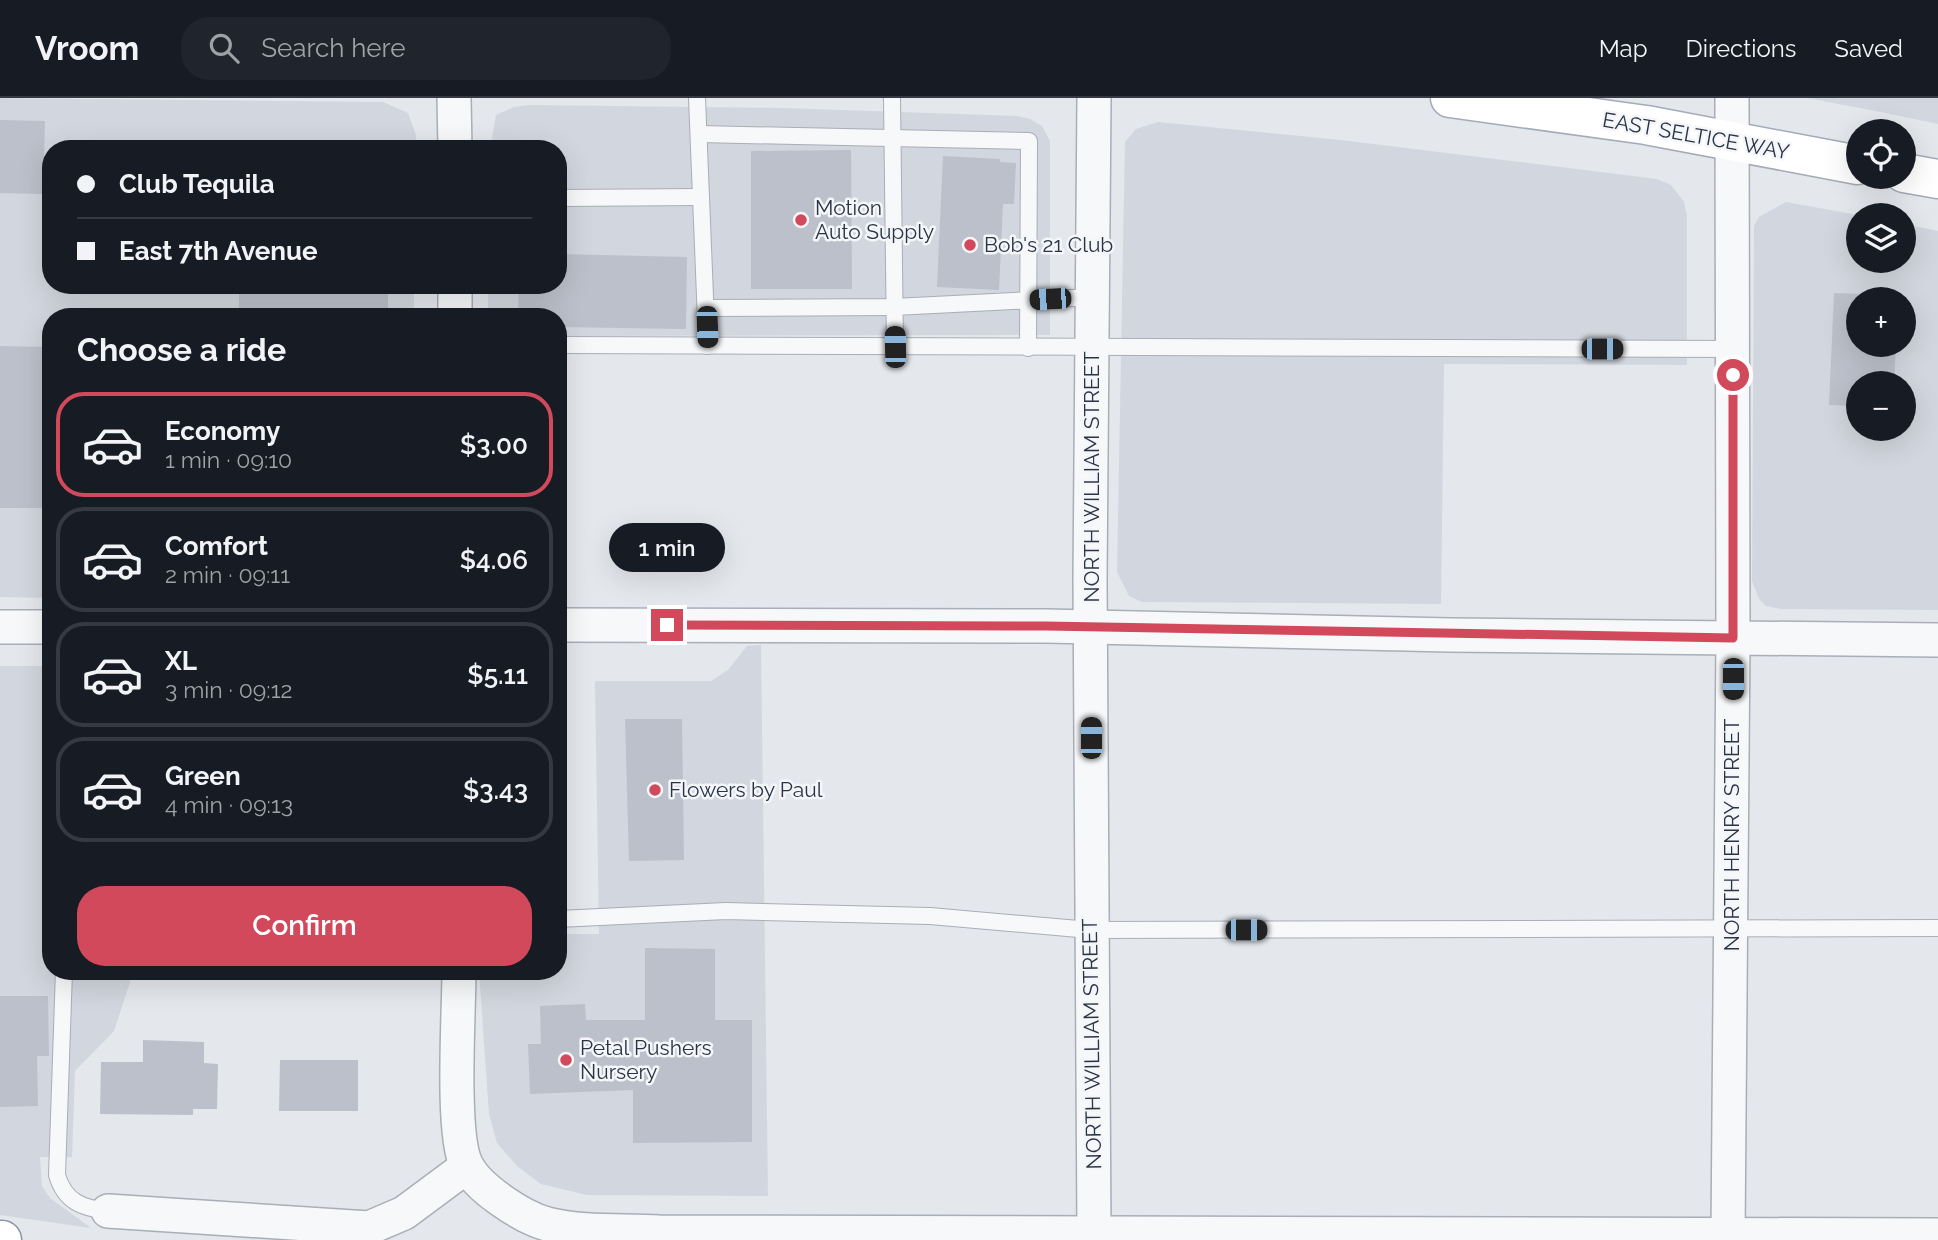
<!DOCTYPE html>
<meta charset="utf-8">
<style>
:root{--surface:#171b24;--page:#20242c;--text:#f1f3f6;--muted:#9ea1a6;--line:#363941;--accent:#d1495b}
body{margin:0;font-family:Raleway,sans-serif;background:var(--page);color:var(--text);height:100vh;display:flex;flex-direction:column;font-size:26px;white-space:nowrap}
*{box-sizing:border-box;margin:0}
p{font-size:23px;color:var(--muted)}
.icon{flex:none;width:38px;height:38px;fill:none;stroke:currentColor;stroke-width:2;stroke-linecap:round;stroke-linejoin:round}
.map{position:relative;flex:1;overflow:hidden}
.sheet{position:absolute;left:42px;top:210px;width:525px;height:672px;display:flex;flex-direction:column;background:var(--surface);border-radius:28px;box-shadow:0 7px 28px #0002}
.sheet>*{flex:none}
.top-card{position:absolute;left:42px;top:42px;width:525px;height:154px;border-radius:28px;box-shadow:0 7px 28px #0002;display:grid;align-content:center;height:154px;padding:0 35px;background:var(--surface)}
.tools{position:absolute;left:1846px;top:21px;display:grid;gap:14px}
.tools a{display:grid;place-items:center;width:70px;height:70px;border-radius:50%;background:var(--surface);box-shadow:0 7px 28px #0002;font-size:35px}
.end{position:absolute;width:32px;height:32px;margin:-16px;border:9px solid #d1495b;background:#fff;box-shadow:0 0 0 4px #fff}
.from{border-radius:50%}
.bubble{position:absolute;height:49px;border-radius:24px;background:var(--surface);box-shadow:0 7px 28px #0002;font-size:23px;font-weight:600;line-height:49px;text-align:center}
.car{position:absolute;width:21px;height:42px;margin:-21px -10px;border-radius:9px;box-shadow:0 0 5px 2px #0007;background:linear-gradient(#222 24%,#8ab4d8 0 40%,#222 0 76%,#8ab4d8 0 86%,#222 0)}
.top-card b{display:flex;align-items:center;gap:24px;height:66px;font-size:26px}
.top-card b+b{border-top:2px solid var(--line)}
.top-card i{width:18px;height:18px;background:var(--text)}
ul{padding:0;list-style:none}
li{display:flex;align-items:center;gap:21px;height:105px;margin:0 14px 10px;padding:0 21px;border:4px solid var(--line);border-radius:28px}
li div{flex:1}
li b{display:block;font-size:26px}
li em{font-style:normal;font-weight:600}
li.selected{border-color:var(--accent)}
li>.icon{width:63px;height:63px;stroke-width:1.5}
h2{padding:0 35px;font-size:32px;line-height:84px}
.cta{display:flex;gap:14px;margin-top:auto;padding:14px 35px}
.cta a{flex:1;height:80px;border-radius:28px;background:var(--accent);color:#fff;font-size:28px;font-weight:600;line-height:80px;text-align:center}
header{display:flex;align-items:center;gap:42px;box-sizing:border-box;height:98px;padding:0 35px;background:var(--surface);border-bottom:2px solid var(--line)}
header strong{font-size:33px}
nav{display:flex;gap:38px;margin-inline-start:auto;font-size:24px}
.search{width:490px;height:63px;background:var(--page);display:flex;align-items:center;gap:18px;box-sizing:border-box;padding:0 24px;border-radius:28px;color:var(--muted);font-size:26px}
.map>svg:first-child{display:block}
</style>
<header>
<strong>Vroom</strong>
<div class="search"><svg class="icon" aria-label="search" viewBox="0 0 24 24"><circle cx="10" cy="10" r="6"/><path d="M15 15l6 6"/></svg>Search here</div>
<nav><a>Map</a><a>Directions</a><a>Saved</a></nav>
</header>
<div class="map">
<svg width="1938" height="1142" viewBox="0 0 1938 1142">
<rect width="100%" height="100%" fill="#e4e7ec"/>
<g fill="#d2d6de" fill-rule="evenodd">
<polygon points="0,0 383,4 408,15 416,37 416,51 51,51 51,187 414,187 414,219 51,219 51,500 0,499"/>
<polygon points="1807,0 1938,0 1938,26 1881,14"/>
<polygon points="529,7 783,10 1017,18 1030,21 1042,28 1050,43 1050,237 558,238 558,219 488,219 488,187 558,187 558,51 490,51 496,17 514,9"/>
<polygon points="1158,24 1341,42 1657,81 1671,87 1684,104 1687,118 1687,267 1444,266 1441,506 1142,504 1129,498 1117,474 1125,44 1136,31"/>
<path d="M1786,104L1858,117V163H1904V126L1938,133V512L1781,511L1766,508L1759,501L1752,483L1754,128L1759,119ZM1858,201H1904V247H1858ZM1858,285H1904V331H1858Z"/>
<polygon points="761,547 768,1098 587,1097 541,1086 517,1068 497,1045 489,1016 479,873 558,873 558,836 599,836 595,583 711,583 728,572 747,548"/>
<polygon points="0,568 51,568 51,873 130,873 130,884 114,933 75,973 72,1059 40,1059 42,1088 50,1100 91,1130 0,1117"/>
</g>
<g fill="#bbc0ca">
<polygon points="0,22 45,23 43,96 0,95"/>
<polygon points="851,52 852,191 751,191 751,53"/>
<polygon points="943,58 1000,61 1000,64 1016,65 1014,106 1003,106 999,192 937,189"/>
<polygon points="558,156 687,159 686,231 558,229 558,219 518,219 519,187 558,187"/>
<rect x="239" y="187" width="149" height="32"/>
<polygon points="1834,195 1897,197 1897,201 1858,201 1858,247 1896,247 1894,285 1858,285 1858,308 1829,307"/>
<polygon points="0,248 48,249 44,410 0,410"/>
<polygon points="625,621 682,621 684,762 629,763"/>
<polygon points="645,850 715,851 715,922 752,922 752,1044 633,1045 633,992 530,996 528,946 541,946 540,908 585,906 586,922 645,922"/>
<polygon points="0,898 48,898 49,958 37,958 38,1008 0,1009"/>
<polygon points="143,942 204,944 204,965 218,966 217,1011 193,1011 193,1017 100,1016 101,964 143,964"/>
<polygon points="280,962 358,962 358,1013 279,1013"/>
</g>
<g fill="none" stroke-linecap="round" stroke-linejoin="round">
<g stroke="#a9aeb7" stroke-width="18">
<g id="lane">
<polyline points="697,0 707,248"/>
<polyline points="892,0 895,249"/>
<polyline points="699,36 1029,43 1028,250"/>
<polyline points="558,100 701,99"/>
<polyline points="707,210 894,209 1093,199"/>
<polyline points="558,247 1733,251"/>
<polyline points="558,821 726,813 930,818 1090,832 1938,830"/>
<path d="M64,873L57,1077C65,1104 82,1110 108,1113"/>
</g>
</g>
<g stroke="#a9aeb7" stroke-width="36">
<g id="street">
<polyline points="454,0 455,51"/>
<polyline points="455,187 455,219"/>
<polyline points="558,527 1046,528 1450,537 1938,542"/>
<polyline points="0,529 51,529"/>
<path d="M459,873C459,914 451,1035 466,1066C477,1090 522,1119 547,1126C583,1135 622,1132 659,1134L1938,1137"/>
<polyline points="108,1113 369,1130 404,1115 466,1069"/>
<polyline points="1094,1135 1090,481 1094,0"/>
<polyline points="1728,1137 1733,540 1732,0"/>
</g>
</g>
<g stroke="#a3abb8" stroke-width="41">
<g id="primary">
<polyline points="1450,0 1646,27 1858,67"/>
<polyline points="1904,75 1938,81"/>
</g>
</g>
<g stroke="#8b94a3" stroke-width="41">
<polyline id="highway" points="0,1142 2,1142"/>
</g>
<use href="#lane" stroke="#f7f8fa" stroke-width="16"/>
<use href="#street" stroke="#f7f8fa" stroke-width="33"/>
<use href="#primary" stroke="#fff" stroke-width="38"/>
<use href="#highway" stroke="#fff" stroke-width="38"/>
</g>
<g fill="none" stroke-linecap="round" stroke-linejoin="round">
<polyline stroke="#d1495b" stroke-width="9" points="667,527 1046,528 1733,540 1733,277"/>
</g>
<g fill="#d1495b" stroke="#f4f6f9" stroke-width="2.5">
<circle cx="801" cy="122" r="7"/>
<circle cx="970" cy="147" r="7"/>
<circle cx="655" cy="692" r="7"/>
<circle cx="566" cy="962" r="7"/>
</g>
<g text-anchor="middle" stroke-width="5" stroke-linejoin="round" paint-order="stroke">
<g font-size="21" fill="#2b3445" stroke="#f4f6f9">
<text transform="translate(1696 38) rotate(10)" y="7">EAST SELTICE WAY</text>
<text transform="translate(1092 379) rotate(-90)" y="7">NORTH WILLIAM STREET</text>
<text transform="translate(1732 737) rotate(-90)" y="7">NORTH HENRY STREET</text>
<text transform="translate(1092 946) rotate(-91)" y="7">NORTH WILLIAM STREET</text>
</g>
<g font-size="21" fill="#2b3445" stroke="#f4f6f9" text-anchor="start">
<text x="815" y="117">Motion<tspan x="815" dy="24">Auto Supply</tspan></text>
<text x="984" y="154">Bob's 21 Club</text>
<text x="669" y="699">Flowers by Paul</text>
<text x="580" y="957">Petal Pushers<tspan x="580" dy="24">Nursery</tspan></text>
</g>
</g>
</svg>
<div class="tools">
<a><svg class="icon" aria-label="locate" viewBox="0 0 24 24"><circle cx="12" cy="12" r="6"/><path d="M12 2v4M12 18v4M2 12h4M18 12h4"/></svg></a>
<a><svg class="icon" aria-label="layers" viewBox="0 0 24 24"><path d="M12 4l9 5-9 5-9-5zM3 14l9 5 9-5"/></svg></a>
<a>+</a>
<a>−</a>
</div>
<i class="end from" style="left:1733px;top:277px"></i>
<i class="end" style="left:667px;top:527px"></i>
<div class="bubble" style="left:609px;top:425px;width:116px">1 min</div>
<i class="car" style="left:1050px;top:201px;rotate:267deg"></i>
<i class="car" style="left:707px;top:229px;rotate:178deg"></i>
<i class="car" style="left:895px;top:249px;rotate:359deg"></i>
<i class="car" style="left:1602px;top:251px;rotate:90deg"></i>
<i class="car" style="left:1733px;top:581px;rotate:180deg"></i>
<i class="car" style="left:1091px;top:640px;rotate:0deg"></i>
<i class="car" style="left:1246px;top:832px;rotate:90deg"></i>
<div class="top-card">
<b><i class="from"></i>Club Tequila</b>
<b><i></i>East 7th Avenue</b>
</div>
<section class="sheet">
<h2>Choose a ride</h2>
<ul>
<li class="selected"><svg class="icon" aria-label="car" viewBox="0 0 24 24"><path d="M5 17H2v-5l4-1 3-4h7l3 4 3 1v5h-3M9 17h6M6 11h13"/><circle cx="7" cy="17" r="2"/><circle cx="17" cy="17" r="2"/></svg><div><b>Economy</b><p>1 min · 09:10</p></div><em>$3.00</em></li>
<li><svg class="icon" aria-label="car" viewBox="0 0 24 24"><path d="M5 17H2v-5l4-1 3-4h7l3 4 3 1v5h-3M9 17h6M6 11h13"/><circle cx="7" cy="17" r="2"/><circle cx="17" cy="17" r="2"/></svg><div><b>Comfort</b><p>2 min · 09:11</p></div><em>$4.06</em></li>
<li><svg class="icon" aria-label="car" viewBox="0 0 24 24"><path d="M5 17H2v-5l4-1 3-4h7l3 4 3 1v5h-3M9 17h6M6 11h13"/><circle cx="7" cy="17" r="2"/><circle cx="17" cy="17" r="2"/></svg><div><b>XL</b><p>3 min · 09:12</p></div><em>$5.11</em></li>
<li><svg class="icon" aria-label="car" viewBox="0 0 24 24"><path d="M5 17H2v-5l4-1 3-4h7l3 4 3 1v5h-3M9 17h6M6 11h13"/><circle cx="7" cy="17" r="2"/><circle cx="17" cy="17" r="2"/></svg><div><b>Green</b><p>4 min · 09:13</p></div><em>$3.43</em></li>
</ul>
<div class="cta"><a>Confirm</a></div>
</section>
</div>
